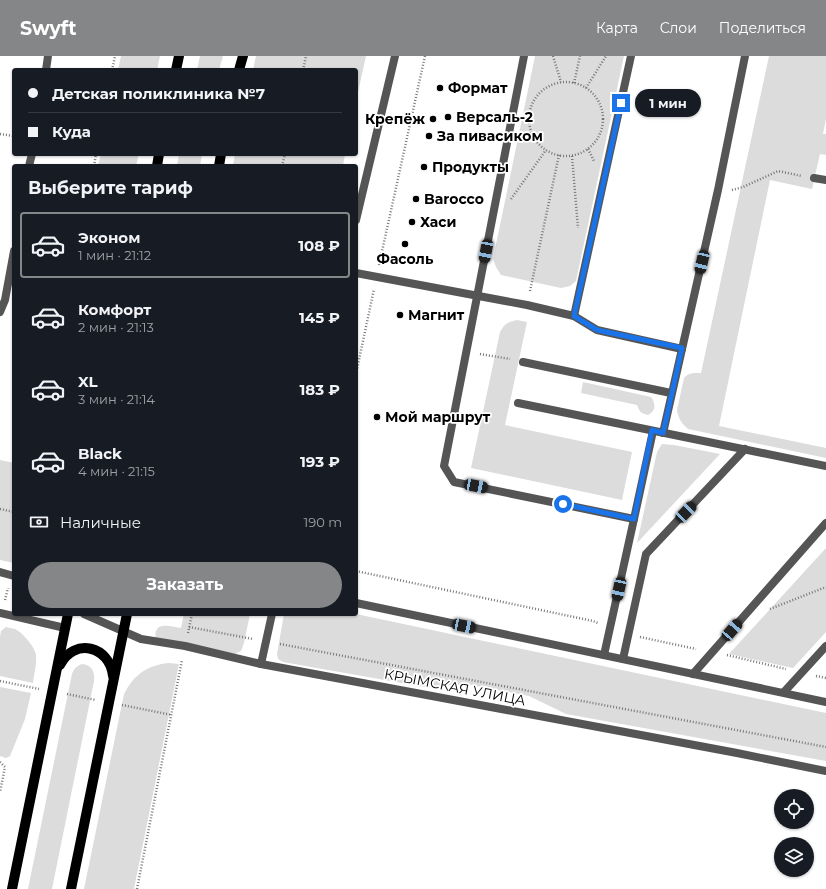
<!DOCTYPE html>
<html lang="ru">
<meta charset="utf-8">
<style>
:root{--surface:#171b24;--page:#20242c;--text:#f1f3f6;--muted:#9ea1a6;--line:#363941;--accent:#858687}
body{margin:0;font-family:Montserrat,sans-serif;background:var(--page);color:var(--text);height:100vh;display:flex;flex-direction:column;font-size:15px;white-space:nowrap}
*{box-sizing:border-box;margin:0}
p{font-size:13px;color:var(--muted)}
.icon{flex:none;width:22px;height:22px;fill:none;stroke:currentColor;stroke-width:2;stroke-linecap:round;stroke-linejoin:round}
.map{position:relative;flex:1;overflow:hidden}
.details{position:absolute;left:12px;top:108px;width:346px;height:452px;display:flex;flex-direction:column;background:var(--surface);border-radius:4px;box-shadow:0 1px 3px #0004}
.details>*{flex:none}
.hud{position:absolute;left:12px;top:12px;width:346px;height:88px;border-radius:4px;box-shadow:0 1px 3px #0004;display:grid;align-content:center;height:88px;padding:0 16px;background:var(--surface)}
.tools{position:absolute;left:774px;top:733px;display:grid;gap:8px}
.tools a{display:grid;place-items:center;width:40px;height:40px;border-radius:50%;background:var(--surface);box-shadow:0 1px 3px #0004;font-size:20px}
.end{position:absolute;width:18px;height:18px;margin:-9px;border:5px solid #1a73e8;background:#fff;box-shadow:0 0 0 2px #fff}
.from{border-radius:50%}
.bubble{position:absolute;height:28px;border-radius:14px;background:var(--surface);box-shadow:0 1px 3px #0004;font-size:13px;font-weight:700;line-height:28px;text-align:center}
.car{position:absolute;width:12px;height:24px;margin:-12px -6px;border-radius:5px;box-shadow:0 0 3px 1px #0007;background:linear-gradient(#222 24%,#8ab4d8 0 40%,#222 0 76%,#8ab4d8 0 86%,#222 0)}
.hud b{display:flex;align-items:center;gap:14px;height:38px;font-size:15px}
.hud b+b{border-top:1px solid var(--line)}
.hud i{width:10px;height:10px;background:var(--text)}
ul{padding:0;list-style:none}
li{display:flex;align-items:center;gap:12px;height:66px;margin:0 8px 6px;padding:0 8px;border:2px solid transparent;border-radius:4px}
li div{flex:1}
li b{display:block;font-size:15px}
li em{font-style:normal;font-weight:700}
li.current{border-color:var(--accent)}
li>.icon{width:36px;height:36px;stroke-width:1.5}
h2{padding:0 16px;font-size:18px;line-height:48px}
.pay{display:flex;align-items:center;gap:10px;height:44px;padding:0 16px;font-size:15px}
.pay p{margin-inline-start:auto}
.primary-button{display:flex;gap:8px;margin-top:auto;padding:8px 16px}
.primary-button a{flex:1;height:46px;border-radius:24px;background:var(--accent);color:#fff;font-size:16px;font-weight:700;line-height:46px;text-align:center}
header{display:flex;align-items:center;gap:24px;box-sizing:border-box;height:56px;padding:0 20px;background:var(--accent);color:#fff}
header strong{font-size:19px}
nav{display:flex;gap:22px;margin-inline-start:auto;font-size:14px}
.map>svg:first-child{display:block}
</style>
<header>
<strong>Swyft</strong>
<nav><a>Карта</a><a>Слои</a><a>Поделиться</a></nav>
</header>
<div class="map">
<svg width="826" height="833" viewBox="0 0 826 833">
<rect width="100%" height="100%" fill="#fff"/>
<g fill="#dcdcdc">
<polygon points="121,0 160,0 157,14 118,14"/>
<polygon points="200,0 223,0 219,14 197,14"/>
<polygon points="256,0 366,0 356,45 356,14 253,14"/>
<polygon points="535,0 624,0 576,225 570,230 561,232 501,219 496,211 493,203"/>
<path d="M769,0H826V63L823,78H826V99L820,98L812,133L770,124L719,370L826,392V402L688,373C682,368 678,362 677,354L684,322C690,316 693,317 701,317Z"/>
<polygon points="101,98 139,98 136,110 98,110"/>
<polygon points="179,98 202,98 200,110 177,110"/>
<polygon points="235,98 345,98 343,110 233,110"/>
<path d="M517,264L527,266L505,369L632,396L622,444L471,412L500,276C505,267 508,266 517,264Z"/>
<path d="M583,326L651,341C656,348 656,355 648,359C640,357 640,356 637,349L581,337Z"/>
<polygon points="662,388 674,389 720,398 637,487 657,396"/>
<polygon points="0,404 14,407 14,507 0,504"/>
<polygon points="826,492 826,576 793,612 729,598"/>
<path d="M184,558H250L244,587L241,595L235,598L155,582C156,580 155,578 156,575C159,566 174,571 181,572Z"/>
<polygon points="284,558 356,558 826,657 826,705 566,658 529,640 466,628 424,631 283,606 278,603 277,598"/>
<path d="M6,571C8,572 12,572 15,573C22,576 35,591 36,599C37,608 34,618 33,627L0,620V581L1,575Z"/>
<path d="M169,607L179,608L134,833H84L124,638C134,618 148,609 169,607Z"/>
<path d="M82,608C92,609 95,616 94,625L52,833H28L72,618C74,612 77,610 82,608Z"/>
<polygon points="0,631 31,637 25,663 10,700 6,702 0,700"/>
</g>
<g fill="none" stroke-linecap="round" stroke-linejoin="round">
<g stroke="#777" stroke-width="2.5" stroke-dasharray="1 2" stroke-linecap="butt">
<polyline points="553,0 561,26"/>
<polyline points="112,14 115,0"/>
<polyline points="303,14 306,0"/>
<circle cx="566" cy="63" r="37"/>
<polyline points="574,27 580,0"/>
<polyline points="586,32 606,0"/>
<polyline points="0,78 14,80"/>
<polyline points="588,93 594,105"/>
<polyline points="572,100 578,172"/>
<polyline points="94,110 96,98"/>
<polyline points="282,110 285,98"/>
<polyline points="732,134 743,131 778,115 802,120"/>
<polyline points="511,143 546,94"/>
<polyline points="379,209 425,0"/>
<polyline points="530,235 559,99"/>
<polyline points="480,298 510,303"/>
<polyline points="356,318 374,233"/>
<polyline points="0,453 14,456"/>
<polyline points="356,515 593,565 598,567"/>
<polyline points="5,544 8,532"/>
<polyline points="770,553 826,531"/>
<polyline points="189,571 253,583"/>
<polyline points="188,577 192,558"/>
<polyline points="640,581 696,593"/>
<polyline points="280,588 826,691"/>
<polyline points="727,599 786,613"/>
<polyline points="816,620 826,622"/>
<polyline points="0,625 39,633"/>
<polyline points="67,638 96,644"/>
<polyline points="122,649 172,659"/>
<polyline points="0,706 5,711 0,736"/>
<polyline points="137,833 182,604"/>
</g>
<g stroke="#555" stroke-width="8">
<polyline points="524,0 444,410 454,426 634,463"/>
<polyline points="46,14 48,0"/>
<polyline points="29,110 32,98"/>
<polyline points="814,122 826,124"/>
<polyline points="356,164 395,0"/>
<polyline points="356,217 527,249 574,260 631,0"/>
<polyline points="0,256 5,244 14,195"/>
<polyline points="574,260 597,274 682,293"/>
<polyline points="523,306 671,337"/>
<polyline points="518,347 826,410"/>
<polyline points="663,377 718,134 745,0"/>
<polyline points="356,547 826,646"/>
<polyline points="0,557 65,572"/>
<polyline points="604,599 634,463 653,375"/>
<polyline points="623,603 646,498 745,393"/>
<polyline points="261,608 272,558"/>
<polyline points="693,618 826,467"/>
<polyline points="784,636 826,590"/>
</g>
<g stroke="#555" stroke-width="8">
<polyline points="0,516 14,520"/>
<polyline points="84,558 141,583 185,590 261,608 737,697 826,715"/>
</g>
<g stroke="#000" stroke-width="10">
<polyline points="176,14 179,0"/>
<polyline points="239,14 243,0"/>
<polyline points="157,110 159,98"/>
<polyline points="219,110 221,98"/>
<path d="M60,609C74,581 110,590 113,620"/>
<polyline points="12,833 68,558"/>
<polyline points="71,833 127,558"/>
</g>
</g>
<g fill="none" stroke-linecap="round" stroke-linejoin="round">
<polyline stroke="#1a73e8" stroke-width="5" points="563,448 634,463 652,374 663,377 682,292 597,274 574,260 621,47"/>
</g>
<g fill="#000" stroke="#fff" stroke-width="1.5">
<circle cx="440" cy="32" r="4"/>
<circle cx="448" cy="61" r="4"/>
<circle cx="433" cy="63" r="4"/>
<circle cx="429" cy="80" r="4"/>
<circle cx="424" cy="111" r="4"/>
<circle cx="416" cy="143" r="4"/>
<circle cx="412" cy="166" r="4"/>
<circle cx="405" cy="188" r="4"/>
<circle cx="400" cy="259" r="4"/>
<circle cx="377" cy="361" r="4"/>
</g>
<g text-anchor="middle" stroke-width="3.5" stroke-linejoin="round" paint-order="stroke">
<g font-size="14" font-weight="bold" fill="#000" stroke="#fff" text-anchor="start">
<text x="448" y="37">Формат</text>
<text x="456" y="66">Версаль-2</text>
<text x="425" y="68" text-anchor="end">Крепёж</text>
<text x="437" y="85">За пивасиком</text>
<text x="432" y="116">Продукты</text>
<text x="424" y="148">Barocco</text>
<text x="420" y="171">Хаси</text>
<text x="405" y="208" text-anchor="middle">Фасоль</text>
<text x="408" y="264">Магнит</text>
<text x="385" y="366">Мой маршрут</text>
</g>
<g font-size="14" fill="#000" stroke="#fff">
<text transform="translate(455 631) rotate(11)" y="5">КРЫМСКАЯ УЛИЦА</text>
</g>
</g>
</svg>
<div class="tools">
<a><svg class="icon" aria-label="locate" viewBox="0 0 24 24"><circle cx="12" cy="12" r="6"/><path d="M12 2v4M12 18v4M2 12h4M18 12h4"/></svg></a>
<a><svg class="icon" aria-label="layers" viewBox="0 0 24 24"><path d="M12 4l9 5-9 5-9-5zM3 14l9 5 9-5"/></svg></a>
</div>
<i class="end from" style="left:563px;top:448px"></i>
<i class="end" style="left:621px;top:47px"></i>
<div class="bubble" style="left:635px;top:33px;width:66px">1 мин</div>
<i class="car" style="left:486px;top:195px;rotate:191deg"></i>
<i class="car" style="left:702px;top:206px;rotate:193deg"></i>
<i class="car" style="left:476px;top:430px;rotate:101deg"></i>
<i class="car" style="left:686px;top:456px;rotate:44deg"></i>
<i class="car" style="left:619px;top:533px;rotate:192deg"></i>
<i class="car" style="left:464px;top:570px;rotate:102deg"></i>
<i class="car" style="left:732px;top:574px;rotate:41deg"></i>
<div class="hud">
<b><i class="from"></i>Детская поликлиника №7</b>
<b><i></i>Куда</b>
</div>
<section class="details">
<h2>Выберите тариф</h2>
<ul>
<li class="current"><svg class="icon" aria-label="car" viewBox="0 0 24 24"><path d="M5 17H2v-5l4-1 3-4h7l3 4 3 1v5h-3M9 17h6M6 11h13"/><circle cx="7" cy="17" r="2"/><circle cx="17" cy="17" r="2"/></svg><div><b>Эконом</b><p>1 мин · 21:12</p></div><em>108 ₽</em></li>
<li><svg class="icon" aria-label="car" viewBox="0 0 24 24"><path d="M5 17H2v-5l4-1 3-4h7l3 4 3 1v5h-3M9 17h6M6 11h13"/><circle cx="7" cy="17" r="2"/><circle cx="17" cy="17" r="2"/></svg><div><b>Комфорт</b><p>2 мин · 21:13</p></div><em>145 ₽</em></li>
<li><svg class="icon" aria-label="car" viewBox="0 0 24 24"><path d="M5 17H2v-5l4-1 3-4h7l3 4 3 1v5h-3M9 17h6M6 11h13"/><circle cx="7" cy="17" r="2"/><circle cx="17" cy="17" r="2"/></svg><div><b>XL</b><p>3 мин · 21:14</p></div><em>183 ₽</em></li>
<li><svg class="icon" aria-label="car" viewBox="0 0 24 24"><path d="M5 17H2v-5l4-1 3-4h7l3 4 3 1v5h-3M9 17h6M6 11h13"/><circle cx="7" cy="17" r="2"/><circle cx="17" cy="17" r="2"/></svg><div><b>Black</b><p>4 мин · 21:15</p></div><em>193 ₽</em></li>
</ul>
<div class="pay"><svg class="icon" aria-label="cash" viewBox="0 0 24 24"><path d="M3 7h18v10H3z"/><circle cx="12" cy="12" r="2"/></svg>Наличные<p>190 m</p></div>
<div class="primary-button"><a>Заказать</a></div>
</section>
</div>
